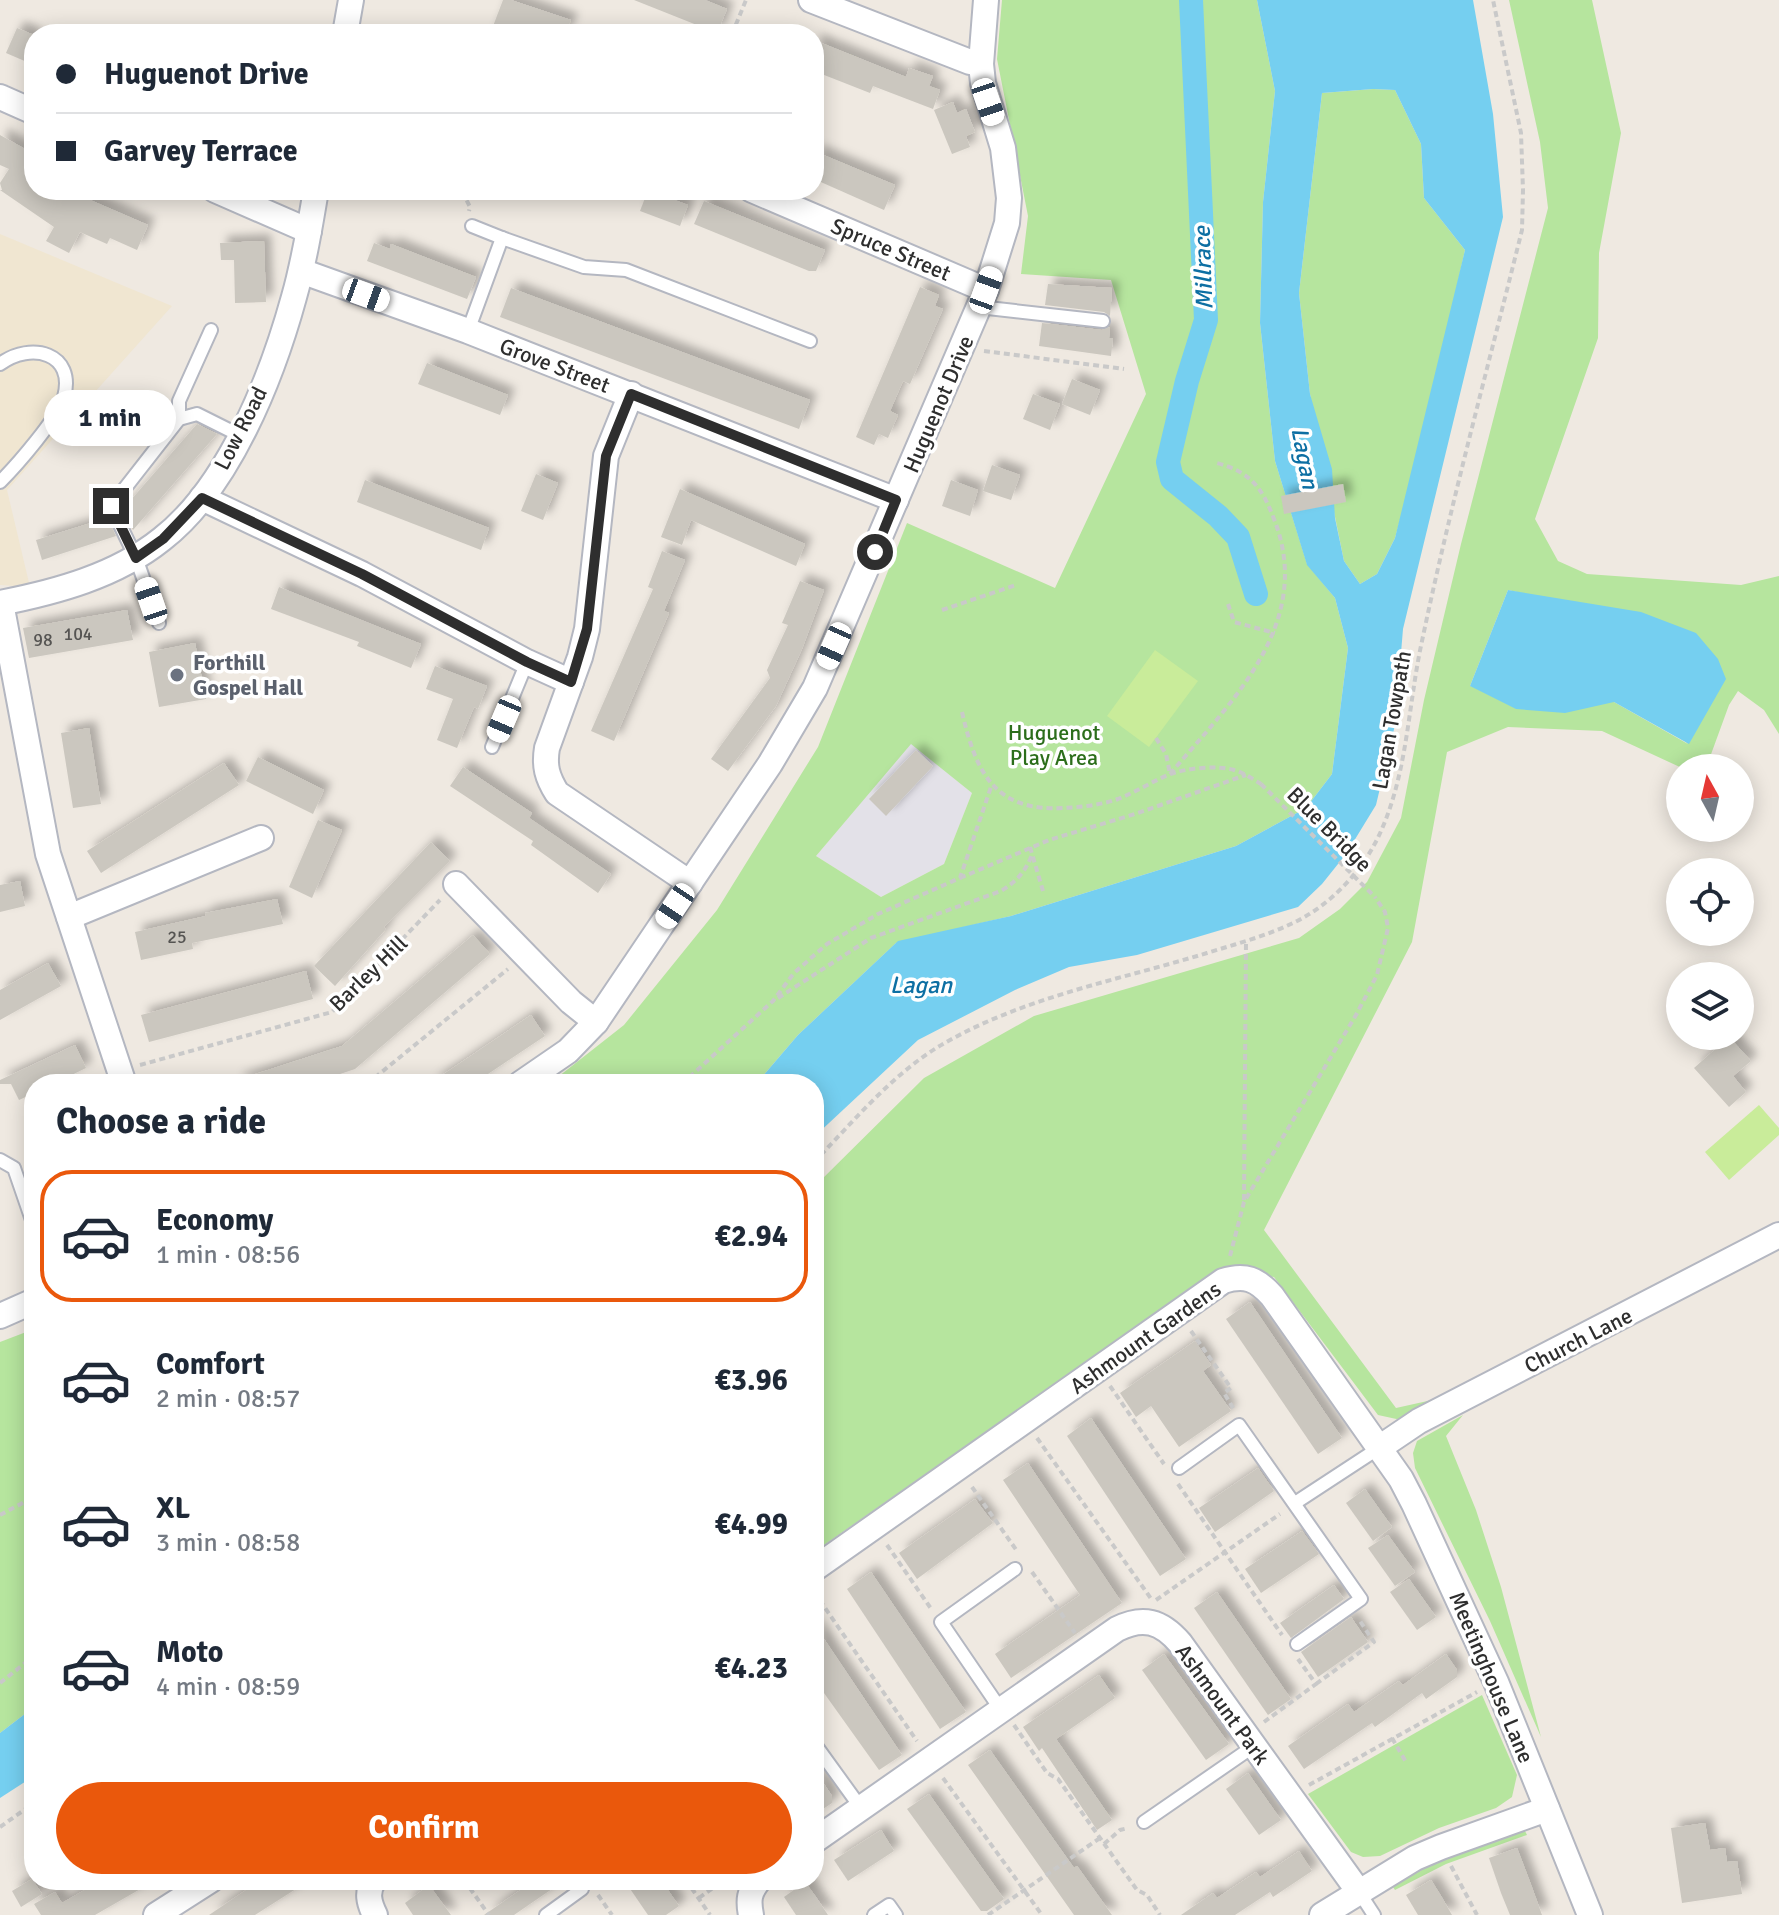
<!DOCTYPE html>
<meta charset="utf-8">
<style>
:root{--surface:#fff;--page:#f2f2f3;--text:#1f2937;--muted:#747a83;--line:#e0e1e3;--accent:#ea580c}
body{margin:0;font-family:Signika,sans-serif;background:var(--page);color:var(--text);height:100vh;display:flex;flex-direction:column;font-size:30px;white-space:nowrap}
*{box-sizing:border-box;margin:0}
p{font-size:26px;color:var(--muted)}
.icon{flex:none;width:44px;height:44px;fill:none;stroke:currentColor;stroke-width:2;stroke-linecap:round;stroke-linejoin:round}
.map{position:relative;flex:1;overflow:hidden}
.panel{position:absolute;left:24px;top:1074px;width:800px;height:816px;display:flex;flex-direction:column;background:var(--surface);border-radius:32px;box-shadow:0 4px 20px #0003}
.panel>*{flex:none}
.hud{position:absolute;left:24px;top:24px;width:800px;height:176px;border-radius:32px;box-shadow:0 4px 20px #0003;display:grid;align-content:center;height:176px;padding:0 32px;background:var(--surface)}
.needle{width:52px;rotate:352deg}
.tools{position:absolute;left:1666px;top:754px;display:grid;gap:16px}
.tools a{display:grid;place-items:center;width:88px;height:88px;border-radius:50%;background:var(--surface);box-shadow:0 4px 20px #0003;font-size:40px}
.end{position:absolute;width:36px;height:36px;margin:-18px;border:10px solid #2e2e2e;background:#fff;box-shadow:0 0 0 4px #fff}
.from{border-radius:50%}
.bubble{position:absolute;height:56px;border-radius:28px;background:var(--surface);box-shadow:0 4px 20px #0003;font-size:26px;font-weight:800;line-height:56px;text-align:center}
.car{position:absolute;width:24px;height:48px;margin:-24px -12px;border-radius:10px;box-shadow:0 0 6px 2px #0007;background:linear-gradient(#fff 24%,#345 0 40%,#fff 0 76%,#345 0 86%,#fff 0)}
.hud b{display:flex;align-items:center;gap:28px;height:76px;font-size:30px}
.hud b+b{border-top:2px solid var(--line)}
.hud i{width:20px;height:20px;background:var(--text)}
ul{padding:0;list-style:none}
li{display:flex;align-items:center;gap:24px;height:132px;margin:0 16px 12px;padding:0 16px;border:4px solid transparent;border-radius:32px}
li div{flex:1}
li b{display:block;font-size:30px}
li em{font-style:normal;font-weight:800}
li.on{border-color:var(--accent)}
li>.icon{width:72px;height:72px;stroke-width:1.5}
h2{padding:0 32px;font-size:36px;line-height:96px}
.primary-button{display:flex;gap:16px;margin-top:auto;padding:16px 32px}
.primary-button a{flex:1;height:92px;border-radius:48px;background:var(--accent);color:#fff;font-size:32px;font-weight:800;line-height:92px;text-align:center}
.map>svg:first-child{display:block}
</style>
<div class="map">
<svg width="1779" height="1915" viewBox="0 0 1779 1915">
<defs>
<filter id="shadow"><feDropShadow dx="7" dy="-7" stdDeviation="4" flood-color="#0004"/></filter>
</defs>
<rect width="100%" height="100%" fill="#efe9e1"/>
<polygon fill="#e3e1e8" points="911,743 972,793 944,864 881,897 816,856"/>
<polygon fill="#f0e6d1" points="0,234 172,306 7,490 30,587 0,585"/>
<g fill="#b6e59e" fill-rule="evenodd">
<path d="M1002,0H1257L1275,91L1263,202L1260,323L1275,461L1307,564L1335,598L1348,648L1332,774L1306,808L1236,846L1011,916L896,943L798,1035L756,1084H549L624,1025L717,910L818,747L907,523L1055,588L1146,394L1111,280L1021,274L1028,216L997,59ZM911,744L972,793L944,864L881,897L816,856Z"/>
<path d="M1509,0H1592L1621,133L1599,253L1598,338L1535,519L1558,561L1587,574L1741,585L1779,576V734L1764,710L1738,691L1729,705L1706,768H1682L1602,731L1508,727L1447,752L1412,942L1264,1230L1396,1408L1441,1398L1401,1420L1378,1415L1274,1277L1241,1272L1208,1277L814,1552V1187L924,1078L1034,1016L1299,938L1340,909L1367,882L1401,818L1424,700L1461,544L1548,208L1540,142ZM1508,590L1539,597L1688,744L1614,702L1470,686Z"/>
<polygon points="1373,89 1395,90 1421,144 1424,198 1465,250 1424,433 1395,538 1377,574 1360,584 1344,561 1310,394 1299,293 1322,93"/>
<polygon points="34,1329 34,1707 0,1733 0,1342"/>
<polygon points="1463,1415 1446,1436 1476,1510 1501,1587 1541,1737 1490,1621 1415,1468 1413,1453 1417,1441"/>
<polygon points="1482,1695 1517,1775 1512,1797 1496,1808 1439,1828 1380,1856 1363,1857 1351,1852 1308,1794"/>
<polygon points="1525,1831 1527,1835 1446,1864 1395,1890 1391,1884 1424,1866 1512,1833"/>
</g>
<g fill="#c9ec9a">
<polygon points="1155,650 1198,681 1149,747 1107,716"/>
<polygon points="1759,1105 1779,1128 1779,1135 1729,1180 1705,1152"/>
</g>
<g fill="#75cff0" fill-rule="evenodd">
<path d="M1257,0H1473L1493,114L1503,217L1403,629L1395,725L1376,805L1346,854L1322,884L1298,907L1137,955L1069,967L1015,990L918,1040L814,1137V1084H756L798,1035L898,941L1011,916L1236,846L1306,808L1332,774L1348,648L1335,598L1307,565L1275,461L1260,323L1263,202L1275,91ZM1373,89L1395,90L1421,144L1424,198L1465,250L1395,538L1377,574L1360,584L1344,561L1335,518L1332,469L1310,394L1299,293L1322,93Z"/>
<polygon points="1508,590 1641,612 1696,633 1718,659 1726,679 1689,744 1614,702 1565,713 1516,709 1470,686"/>
<polygon points="34,1707 34,1776 0,1798 0,1733"/>
</g>
<g fill="none" stroke-linecap="round" stroke-linejoin="round">
<polyline stroke="#75cff0" stroke-width="24" points="1191,0 1206,320 1187,381 1168,462 1172,479 1218,516 1238,537 1256,594"/>
</g>
<g fill="#cbc7bf" filter="url(#shadow)">
<polygon points="503,0 511,0 571,20 565,34 490,34"/>
<polygon points="634,0 705,0 727,9 717,33"/>
<polygon points="17,28 34,35 34,65 6,53"/>
<polygon points="814,40 906,77 909,68 933,76 929,86 940,90 933,109 873,86 870,93 814,71"/>
<polygon points="953,102 957,113 966,109 975,132 966,136 970,147 952,154 934,110"/>
<polygon points="0,135 34,154 34,190 67,190 148,225 137,250 110,238 107,244 80,232 69,253 46,241 54,227 0,190 2,190 0,183 9,169 0,165"/>
<polygon points="814,151 895,185 884,210 814,179"/>
<polygon points="648,190 688,205 680,226 640,211"/>
<polygon points="704,201 825,250 816,271 809,271 694,224"/>
<polygon points="264,241 266,302 235,303 234,260 221,260 220,243"/>
<polygon points="374,243 390,249 391,244 476,277 467,299 367,261"/>
<polygon points="1048,284 1112,288 1110,316 1104,312 1045,305"/>
<polygon points="920,287 939,295 935,306 943,309 910,384 903,381 890,411 898,415 888,438 879,434 874,445 856,437"/>
<polygon points="511,288 810,400 799,429 500,317"/>
<polygon points="1042,323 1102,330 1110,327 1109,338 1113,338 1111,356 1039,346"/>
<polygon points="427,363 508,395 500,415 418,384"/>
<polygon points="1072,379 1100,390 1090,415 1062,404"/>
<polygon points="1033,394 1060,404 1050,430 1023,419"/>
<polygon points="197,424 217,434 133,530 123,509"/>
<polygon points="992,465 1020,475 1011,500 983,491"/>
<polygon points="536,474 558,483 543,520 521,511"/>
<polygon points="365,480 489,528 481,550 357,502"/>
<polygon points="951,480 978,490 970,516 942,506"/>
<polygon points="1343,484 1346,502 1284,514 1281,496"/>
<polygon points="680,489 805,544 796,566 691,520 682,545 661,537"/>
<polygon points="107,518 116,536 42,560 36,540"/>
<polygon points="662,551 685,560 664,611 669,613 614,741 591,731 653,589 648,587"/>
<polygon points="800,581 824,590 802,649 776,706 728,771 711,759 770,678 767,670 788,625 782,623"/>
<polygon points="279,587 421,644 411,668 357,646 359,642 271,609"/>
<polygon points="127,610 133,640 29,658 23,628"/>
<polygon points="195,643 206,699 159,707 149,652"/>
<polygon points="435,666 487,686 478,709 474,707 457,748 437,740 453,699 426,689"/>
<polygon points="89,728 101,804 73,808 61,733"/>
<polygon points="916,750 933,766 886,816 869,799"/>
<polygon points="258,757 324,790 313,814 246,781"/>
<polygon points="224,763 239,785 101,873 87,851"/>
<polygon points="463,767 532,813 529,818 611,874 598,893 531,845 533,841 450,786"/>
<polygon points="318,820 342,830 312,898 289,887"/>
<polygon points="431,842 450,861 384,927 386,929 335,986 314,966"/>
<polygon points="20,881 25,906 0,912 0,885"/>
<polygon points="277,899 283,924 192,943 193,949 141,960 135,932 206,916 205,913"/>
<polygon points="473,935 490,954 355,1069 310,1084 237,1084 237,1080 342,1046"/>
<polygon points="48,963 61,986 0,1020 0,990"/>
<polygon points="306,971 313,999 149,1042 141,1015"/>
<polygon points="531,1015 545,1036 473,1084 429,1084"/>
<polygon points="1729,1037 1751,1061 1733,1076 1746,1092 1729,1107 1694,1068"/>
<polygon points="75,1045 86,1068 53,1084 34,1084 34,1093 19,1100 11,1084 0,1084 0,1080"/>
<polygon points="1250,1302 1342,1438 1318,1454 1226,1319"/>
<polygon points="1195,1341 1211,1365 1203,1371 1231,1411 1179,1447 1151,1406 1136,1417 1120,1393"/>
<polygon points="1091,1418 1186,1559 1160,1576 1067,1436"/>
<polygon points="1028,1463 1122,1603 1011,1678 995,1654 1080,1595 1003,1480"/>
<polygon points="1258,1468 1274,1491 1215,1532 1199,1508"/>
<polygon points="1365,1489 1392,1527 1373,1541 1346,1503"/>
<polygon points="975,1499 993,1523 917,1579 899,1553"/>
<polygon points="1302,1531 1319,1554 1261,1593 1245,1569"/>
<polygon points="1388,1535 1415,1572 1395,1586 1368,1548"/>
<polygon points="871,1572 966,1712 940,1729 847,1589"/>
<polygon points="1409,1579 1436,1617 1417,1630 1390,1592"/>
<polygon points="1334,1585 1344,1599 1291,1638 1280,1623"/>
<polygon points="1217,1592 1291,1699 1268,1715 1194,1608"/>
<polygon points="1351,1617 1368,1642 1318,1677 1301,1652"/>
<polygon points="814,1624 902,1755 879,1770 814,1679"/>
<polygon points="1164,1654 1229,1744 1206,1760 1142,1670"/>
<polygon points="1446,1654 1457,1670 1457,1677 1426,1699 1422,1693 1375,1727 1372,1723 1304,1769 1288,1746 1348,1704 1354,1712 1399,1681 1403,1685"/>
<polygon points="1099,1675 1115,1698 1056,1739 1112,1820 1097,1830 1042,1748 1039,1751 1023,1727"/>
<polygon points="990,1750 1074,1868 1077,1866 1112,1915 1074,1915 968,1765"/>
<polygon points="814,1769 832,1796 832,1803 814,1815"/>
<polygon points="1248,1773 1281,1820 1259,1835 1226,1789"/>
<polygon points="929,1794 1004,1899 987,1911 981,1911 907,1809"/>
<polygon points="1705,1823 1710,1850 1725,1848 1727,1862 1737,1861 1742,1894 1682,1903 1671,1828"/>
<polygon points="881,1830 894,1851 848,1881 834,1860"/>
<polygon points="1517,1848 1530,1882 1542,1915 1510,1915 1501,1893 1489,1858"/>
<polygon points="1299,1851 1312,1871 1273,1897 1270,1892 1235,1915 1181,1915 1213,1893 1217,1898 1256,1872 1260,1877"/>
<polygon points="32,1879 42,1894 21,1907 12,1891"/>
<polygon points="102,1880 156,1880 95,1915 41,1915 34,1904 55,1892 62,1903"/>
<polygon points="261,1880 310,1880 255,1915 209,1915"/>
<polygon points="535,1880 565,1880 514,1915 484,1915"/>
<polygon points="624,1880 661,1880 679,1906 666,1915 648,1915"/>
<polygon points="1431,1880 1441,1896 1452,1915 1418,1915 1406,1895"/>
<polygon points="805,1882 816,1897 828,1915 796,1915 784,1897"/>
<polygon points="429,1885 451,1915 413,1915 405,1903"/>
</g>
<g fill="none" stroke-linecap="round" stroke-linejoin="round">
<g stroke="#b4b7c1" stroke-width="16">
<g id="lane">
<polyline points="472,226 502,238"/>
<polyline points="979,307 1103,321"/>
<polyline points="468,331 502,238 584,267 626,270 810,341"/>
<path d="M0,364C31,341 76,353 64,397C58,418 17,465 0,482"/>
<polyline points="179,419 197,414 239,435"/>
<polyline points="159,623 136,558 111,506 179,419 179,401 211,330"/>
<polyline points="492,747 527,662"/>
<polyline points="0,1160 14,1168 34,1226"/>
<polyline points="1179,1468 1239,1425 1361,1599 1297,1644"/>
<polyline points="1295,1503 1379,1448"/>
<polyline points="1001,1710 941,1622 1015,1569"/>
<polyline points="814,1743 861,1808"/>
<polyline points="1144,1822 1254,1746"/>
<polyline points="1359,1892 1374,1915"/>
<polyline points="546,1915 582,1889"/>
<polyline points="874,1915 889,1905 896,1915"/>
</g>
</g>
<g stroke="#b4b7c1" stroke-width="28">
<g id="street">
<polyline points="811,0 970,62 981,64"/>
<polyline points="345,34 351,0"/>
<polyline points="0,97 34,112"/>
<polyline points="215,190 309,231"/>
<polyline points="752,190 986,290"/>
<polyline points="301,271 468,331 896,500"/>
<path d="M631,394L606,456L587,629L580,657L547,748C544,766 547,777 557,793L690,883"/>
<polyline points="202,498 362,574 527,662 571,682"/>
<path d="M0,603C56,592 116,576 162,539C229,487 272,377 294,297C304,262 310,226 316,190"/>
<polyline points="1,603 48,854 124,1084"/>
<polyline points="456,884 571,1002 596,1022"/>
<polyline points="69,917 261,838"/>
<polyline points="520,1084 568,1051 596,1022 770,764 815,688 986,290 1007,223 1009,198 1003,148 983,83 981,64 986,0"/>
<polyline points="0,1316 34,1301"/>
<polyline points="1379,1448 1419,1421 1779,1235"/>
<path d="M814,1569L1223,1281C1245,1274 1257,1279 1272,1296L1401,1479L1414,1504L1496,1682L1590,1915"/>
<path d="M814,1841L1117,1629C1143,1616 1161,1621 1180,1643L1359,1892"/>
<path d="M374,1880C366,1892 369,1903 375,1915"/>
<polyline points="156,1915 211,1880"/>
<path d="M751,1915C748,1900 749,1892 759,1880"/>
<polyline points="1322,1915 1415,1858 1441,1847 1547,1809"/>
</g>
</g>
<g stroke="#c9c9c9" stroke-width="4" stroke-dasharray="6 4" stroke-linecap="butt">
<polyline points="732,34 746,0"/>
<polyline points="439,190 466,199 470,207 469,211"/>
<polyline points="984,351 1124,369"/>
<polyline points="1228,604 1234,622 1275,633"/>
<polyline points="942,610 1016,585"/>
<path d="M962,712C976,773 995,812 1064,808C1082,807 1101,805 1118,799C1136,792 1151,782 1168,775C1185,768 1217,765 1234,770C1244,773 1253,779 1261,784"/>
<polyline points="1156,738 1166,754 1170,774"/>
<path d="M1170,774C1232,701 1315,623 1274,519C1262,487 1250,472 1217,463"/>
<polyline points="1030,847 1043,891"/>
<polyline points="960,878 1049,840 1135,814 1246,775"/>
<path d="M778,998L871,938L1001,891C1017,881 1025,872 1032,855"/>
<polyline points="140,1065 332,1012 440,900"/>
<polyline points="367,1084 508,969"/>
<polyline points="682,1084 773,1001 794,973 827,944 878,914 960,878 992,784"/>
<path d="M814,1162C854,1121 893,1073 943,1044C1024,997 1119,980 1207,953C1236,944 1266,936 1293,923C1331,905 1364,870 1381,831C1408,770 1408,705 1422,641C1451,503 1488,367 1522,230L1523,190L1521,133L1493,0"/>
<polyline points="1244,1200 1246,941"/>
<polyline points="1230,1256 1244,1202 1356,1015 1377,975 1388,928 1385,912 1375,897"/>
<polyline points="1191,1331 1231,1388 1224,1393 1235,1411"/>
<polyline points="1110,1386 1164,1464"/>
<polyline points="1037,1438 1152,1600"/>
<polyline points="1178,1484 1282,1635"/>
<polyline points="972,1487 1017,1551"/>
<polyline points="0,1515 34,1497"/>
<polyline points="887,1545 932,1610"/>
<polyline points="1032,1572 1075,1633"/>
<polyline points="814,1592 917,1741"/>
<polyline points="1156,1600 1280,1514"/>
<polyline points="0,1683 34,1656"/>
<polyline points="1316,1684 1374,1642 1360,1621"/>
<polyline points="1264,1722 1316,1684 1298,1659"/>
<polyline points="1014,1725 1047,1773 1058,1779 1137,1890 1147,1895 1160,1915"/>
<polyline points="1392,1738 1406,1762"/>
<polyline points="943,1778 1042,1915"/>
<polyline points="1309,1785 1477,1692"/>
<polyline points="0,1827 34,1803"/>
<polyline points="1104,1844 1120,1830 1128,1828"/>
<polyline points="1451,1866 1477,1915"/>
<polyline points="464,1880 489,1915"/>
<polyline points="686,1880 710,1915"/>
<polyline points="598,1895 612,1915"/>
<polyline points="699,1898 724,1880"/>
<polyline points="988,1915 1100,1838"/>
</g>
<use href="#lane" stroke="#fff" stroke-width="12"/>
<use href="#street" stroke="#fff" stroke-width="24"/>
<polyline stroke="#c9c9c9" stroke-width="4" stroke-dasharray="6 4" stroke-linecap="butt" points="1261,784 1375,897"/>
</g>
<g fill="none" stroke-linecap="round" stroke-linejoin="round">
<polyline stroke="#2e2e2e" stroke-width="10" points="111,506 136,558 163,539 202,498 362,574 527,662 571,682 587,629 606,456 631,394 896,500 875,552"/>
</g>
<circle fill="#6b7280" stroke="#fff" stroke-width="3" cx="177" cy="675" r="8"/>
<g text-anchor="middle" stroke-width="7" stroke-linejoin="round" paint-order="stroke">
<g font-size="18" fill="#555452">
<text x="78" y="640">104</text>
<text x="43" y="646">98</text>
<text x="177" y="943">25</text>
</g>
<g font-size="22" fill="#2e2e2e" stroke="#fff">
<text transform="translate(891 249) rotate(23)" y="8">Spruce Street</text>
<text transform="translate(555 365) rotate(21)" y="8">Grove Street</text>
<text transform="translate(938 404) rotate(-67)" y="8">Huguenot Drive</text>
<text transform="translate(240 428) rotate(-63)" y="8">Low Road</text>
<text transform="translate(1391 720) rotate(-80)" y="8">Lagan Towpath</text>
<text transform="translate(1330 829) rotate(45)" y="8">Blue Bridge</text>
<text transform="translate(368 973) rotate(-44)" y="8">Barley Hill</text>
<text transform="translate(1145 1337) rotate(-35)" y="8">Ashmount Gardens</text>
<text transform="translate(1578 1340) rotate(-27)" y="8">Church Lane</text>
<text transform="translate(1492 1677) rotate(67)" y="8">Meetinghouse Lane</text>
<text transform="translate(1223 1704) rotate(54)" y="8">Ashmount Park</text>
</g>
<g font-size="22" font-weight="bold" fill="#5b616d" stroke="#fff" text-anchor="start">
<text x="193" y="670">Forthill<tspan x="193" dy="25">Gospel Hall</tspan></text>
</g>
<g font-size="22" fill="#2c6e1b" stroke="#fff">
<text x="1054" y="740">Huguenot<tspan x="1054" dy="25">Play Area</tspan></text>
</g>
<g font-size="24" font-style="italic" fill="#0d6fa3" stroke="#fff">
<text transform="translate(1203 268) rotate(-92)" y="8">Millrace</text>
<text transform="translate(1305 458) rotate(79)" y="8">Lagan</text>
<text x="921" y="993">Lagan</text>
</g>
</g>
</svg>
<div class="tools">
<a><svg class="needle" viewBox="-14 -14 28 28"><path d="M0-13l5 13h-10z" fill="#e53935"/><path d="M0 13l5-13h-10z" fill="#747a83"/></svg></a>
<a><svg class="icon" aria-label="locate" viewBox="0 0 24 24"><circle cx="12" cy="12" r="6"/><path d="M12 2v4M12 18v4M2 12h4M18 12h4"/></svg></a>
<a><svg class="icon" aria-label="layers" viewBox="0 0 24 24"><path d="M12 4l9 5-9 5-9-5zM3 14l9 5 9-5"/></svg></a>
</div>
<i class="end from" style="left:875px;top:552px"></i>
<i class="end" style="left:111px;top:506px"></i>
<div class="bubble" style="left:44px;top:390px;width:132px">1 min</div>
<i class="car" style="left:988px;top:102px;rotate:161deg"></i>
<i class="car" style="left:986px;top:290px;rotate:20deg"></i>
<i class="car" style="left:366px;top:295px;rotate:110deg"></i>
<i class="car" style="left:151px;top:601px;rotate:341deg"></i>
<i class="car" style="left:834px;top:646px;rotate:204deg"></i>
<i class="car" style="left:504px;top:719px;rotate:203deg"></i>
<i class="car" style="left:675px;top:906px;rotate:214deg"></i>
<div class="hud">
<b><i class="from"></i>Huguenot Drive</b>
<b><i></i>Garvey Terrace</b>
</div>
<section class="panel">
<h2>Choose a ride</h2>
<ul>
<li class="on"><svg class="icon" aria-label="car" viewBox="0 0 24 24"><path d="M5 17H2v-5l4-1 3-4h7l3 4 3 1v5h-3M9 17h6M6 11h13"/><circle cx="7" cy="17" r="2"/><circle cx="17" cy="17" r="2"/></svg><div><b>Economy</b><p>1 min · 08:56</p></div><em>€2.94</em></li>
<li><svg class="icon" aria-label="car" viewBox="0 0 24 24"><path d="M5 17H2v-5l4-1 3-4h7l3 4 3 1v5h-3M9 17h6M6 11h13"/><circle cx="7" cy="17" r="2"/><circle cx="17" cy="17" r="2"/></svg><div><b>Comfort</b><p>2 min · 08:57</p></div><em>€3.96</em></li>
<li><svg class="icon" aria-label="car" viewBox="0 0 24 24"><path d="M5 17H2v-5l4-1 3-4h7l3 4 3 1v5h-3M9 17h6M6 11h13"/><circle cx="7" cy="17" r="2"/><circle cx="17" cy="17" r="2"/></svg><div><b>XL</b><p>3 min · 08:58</p></div><em>€4.99</em></li>
<li><svg class="icon" aria-label="car" viewBox="0 0 24 24"><path d="M5 17H2v-5l4-1 3-4h7l3 4 3 1v5h-3M9 17h6M6 11h13"/><circle cx="7" cy="17" r="2"/><circle cx="17" cy="17" r="2"/></svg><div><b>Moto</b><p>4 min · 08:59</p></div><em>€4.23</em></li>
</ul>
<div class="primary-button"><a>Confirm</a></div>
</section>
</div>
